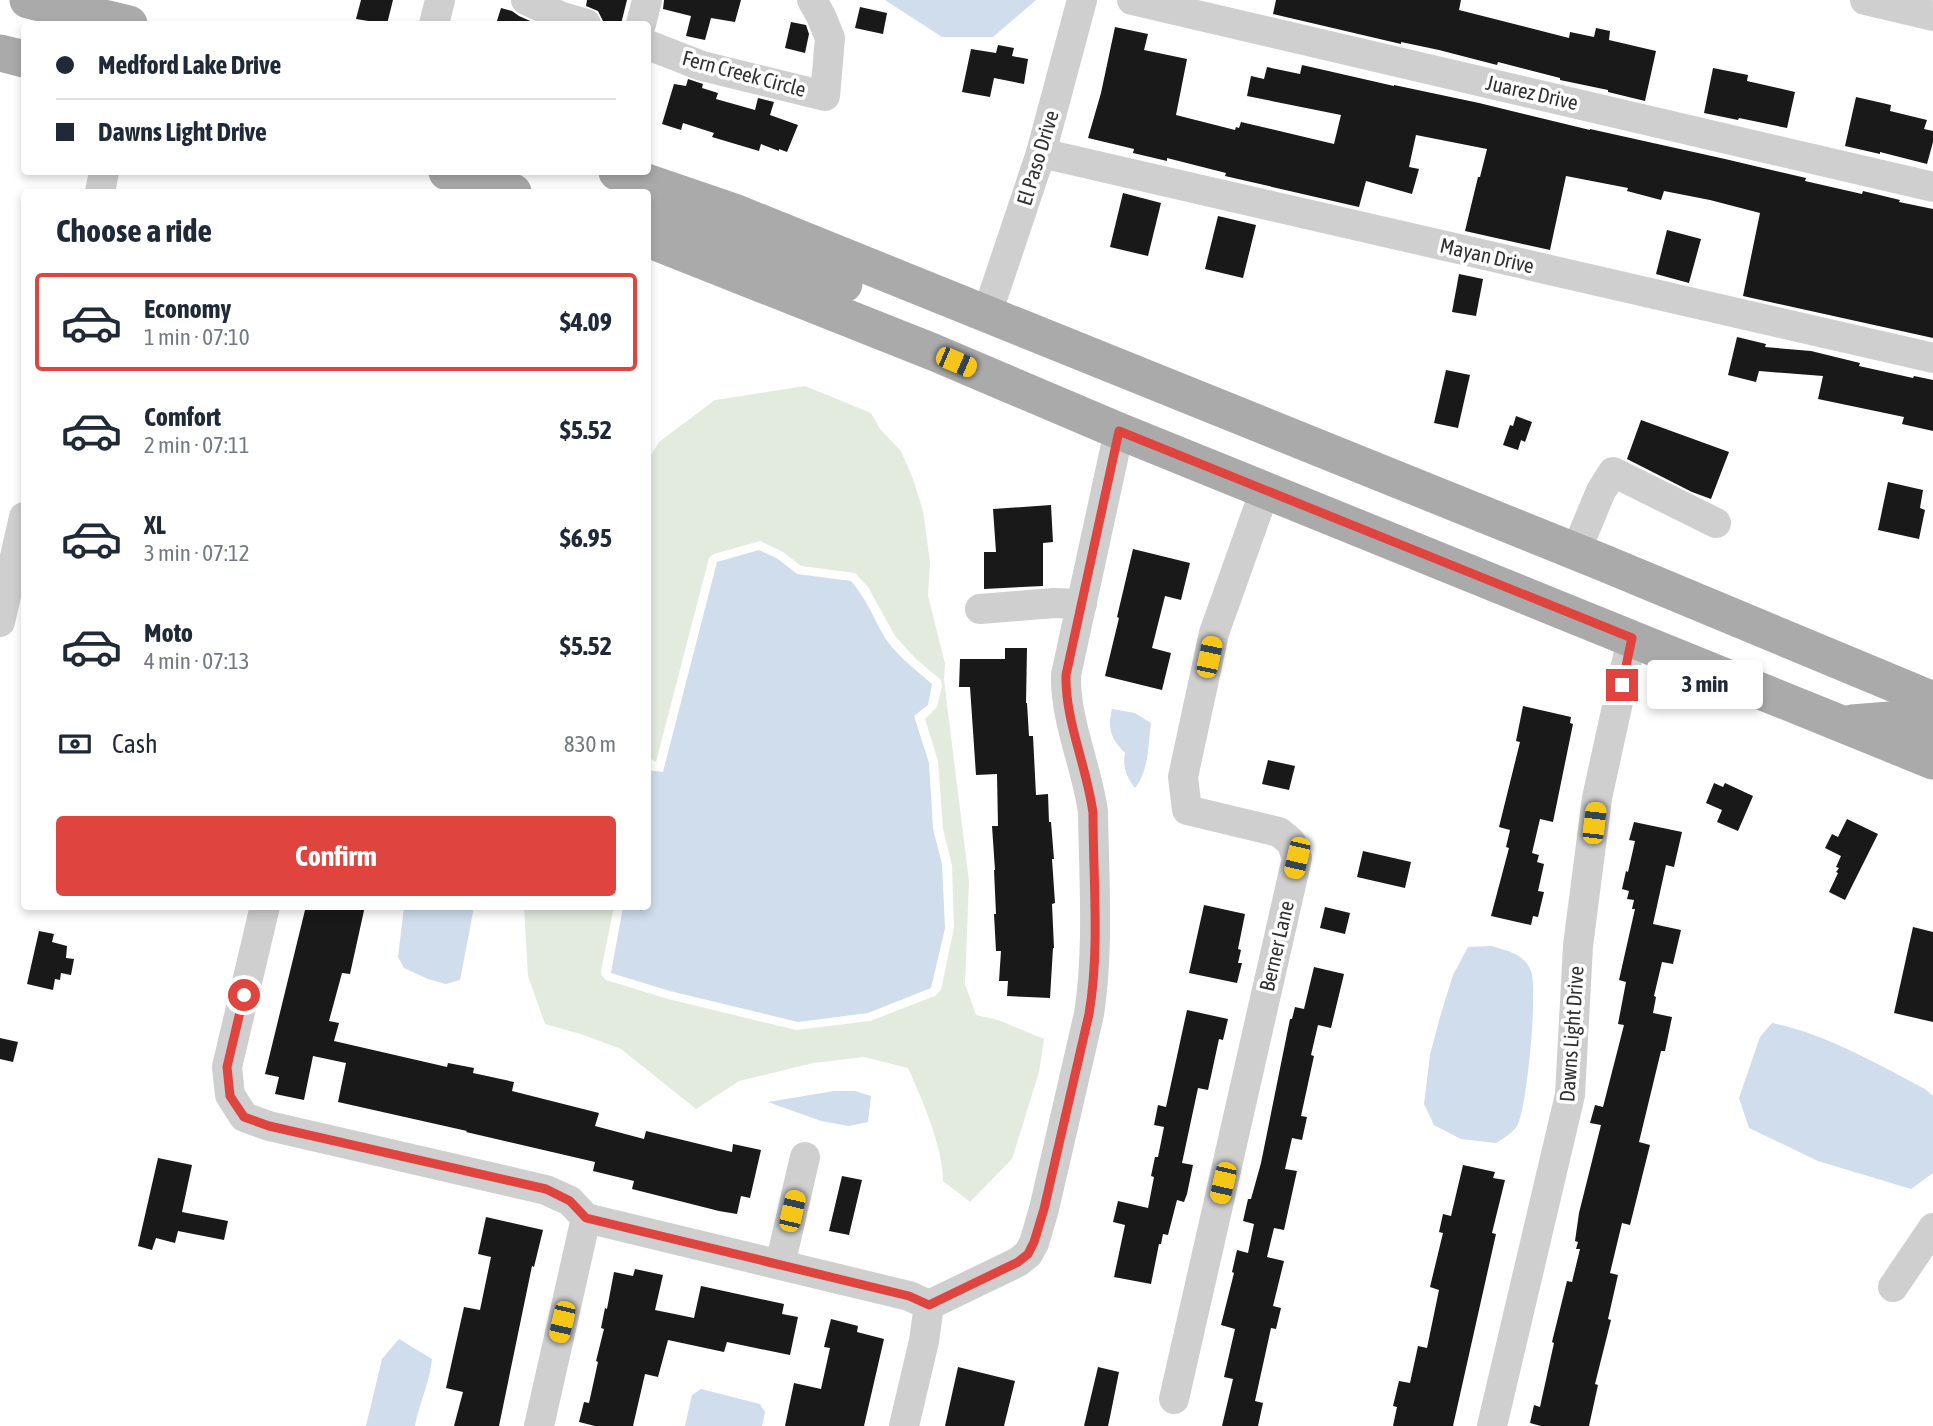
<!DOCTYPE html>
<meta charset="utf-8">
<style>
:root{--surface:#fff;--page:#f2f2f3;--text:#1f2937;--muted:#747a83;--line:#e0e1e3;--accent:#df453e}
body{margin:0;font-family:"Asap Condensed",sans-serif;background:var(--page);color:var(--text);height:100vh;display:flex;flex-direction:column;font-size:26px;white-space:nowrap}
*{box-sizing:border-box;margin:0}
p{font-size:23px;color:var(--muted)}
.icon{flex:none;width:38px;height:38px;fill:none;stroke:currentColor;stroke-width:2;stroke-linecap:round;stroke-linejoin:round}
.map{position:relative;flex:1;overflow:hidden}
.details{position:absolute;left:21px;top:189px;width:630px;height:721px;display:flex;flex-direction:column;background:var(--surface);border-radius:7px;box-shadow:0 4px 10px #0003}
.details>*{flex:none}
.hud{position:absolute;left:21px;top:21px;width:630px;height:154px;border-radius:7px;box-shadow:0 4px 10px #0003;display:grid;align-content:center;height:154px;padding:0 35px;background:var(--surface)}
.end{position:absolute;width:32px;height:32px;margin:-16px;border:9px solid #df453e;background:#fff;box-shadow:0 0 0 4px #fff}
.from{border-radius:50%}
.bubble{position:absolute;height:49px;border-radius:7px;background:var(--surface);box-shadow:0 4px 10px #0003;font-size:23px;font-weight:700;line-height:49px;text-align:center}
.car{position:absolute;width:21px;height:42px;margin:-21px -10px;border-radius:9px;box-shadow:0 0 5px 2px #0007;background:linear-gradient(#f5c518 24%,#345 0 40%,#f5c518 0 76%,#345 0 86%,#f5c518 0)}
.hud b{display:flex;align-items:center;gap:24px;height:66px;font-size:26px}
.hud b+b{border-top:2px solid var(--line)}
.hud i{width:18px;height:18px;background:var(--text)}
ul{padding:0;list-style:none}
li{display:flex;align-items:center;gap:21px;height:98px;margin:0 14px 10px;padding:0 21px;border:4px solid transparent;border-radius:7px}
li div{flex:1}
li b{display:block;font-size:26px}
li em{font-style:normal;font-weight:700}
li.on{border-color:var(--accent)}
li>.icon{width:63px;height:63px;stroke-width:1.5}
h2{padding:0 35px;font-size:32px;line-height:84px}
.pay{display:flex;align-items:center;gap:18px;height:77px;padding:0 35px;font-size:26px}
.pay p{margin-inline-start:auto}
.cta{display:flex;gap:14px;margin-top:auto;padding:14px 35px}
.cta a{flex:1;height:80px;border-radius:7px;background:var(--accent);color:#fff;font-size:28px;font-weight:700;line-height:80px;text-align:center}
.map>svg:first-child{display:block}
</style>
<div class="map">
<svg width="1933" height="1426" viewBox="0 0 1933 1426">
<rect width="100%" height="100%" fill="#fff"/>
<path fill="#e3ebde" d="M805,386L871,413L880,429L901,451L913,479L923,511L930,562L928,596L945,663L944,680L969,881L965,984L976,1015L998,1020L1044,1039L1039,1072L1012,1159L970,1202L943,1181C943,1147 922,1099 908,1068L864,1057L813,1063L739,1081L696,1109L621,1049L584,1035L545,1024L528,976L524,907L614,906L601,971L602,976L606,980L668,999L796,1030L870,1021L935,996L941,990L954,928L952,865L943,829L938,761L925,719L937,707L942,686L941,680L916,659L895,636L868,587L855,573L801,566L783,552L760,541L714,554L709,558L656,762L648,757V460L659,442L715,400Z"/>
<g fill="#cfddec">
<polygon points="885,0 1036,0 993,37 942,37"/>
<path d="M759,550L778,559L797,574L851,581C866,598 874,619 885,638C897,656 916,670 932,684L928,705L914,716L929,763L933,829L942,864L945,928L931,988L868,1013L798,1022L670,991L611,973L623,907L648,906V770L663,772L717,562Z"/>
<path d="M1112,709L1135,713L1151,723C1148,744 1149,771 1135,788C1127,778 1122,766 1125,753C1111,739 1107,728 1112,709Z"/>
<polygon points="404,907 474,907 460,980 446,984 428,979 404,968 398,957"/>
<path d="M1492,946C1507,951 1525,954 1531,971C1538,990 1527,1109 1517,1126C1513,1133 1502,1139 1496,1143L1461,1139L1434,1125L1424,1104L1430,1055L1440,1017L1453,975L1468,947Z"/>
<path d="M1772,1023C1826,1034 1877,1064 1925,1089L1933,1096V1173L1911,1189L1818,1161L1749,1128L1739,1098L1760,1037Z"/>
<polygon points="834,1091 855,1091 871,1096 868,1122 849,1126 821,1121 768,1102"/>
<path d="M399,1339L432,1359C430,1382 419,1403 415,1426H366L382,1359Z"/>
<polygon points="701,1389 760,1404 765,1412 762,1426 685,1426 692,1395"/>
</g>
<g fill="#191919">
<polygon points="361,0 393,0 387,24 356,19"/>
<polygon points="587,0 627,0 621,24 603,21 598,11 586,6"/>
<polygon points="664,0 741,0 735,22 711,18 705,40 686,36 691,16 663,9"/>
<polygon points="1276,0 1461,0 1459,10 1569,38 1570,32 1594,37 1596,28 1610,31 1609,40 1656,51 1645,101 1608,92 1608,90 1560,80 1560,78 1498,62 1497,65 1439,50 1401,42 1401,44 1273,14"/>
<polygon points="860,7 887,13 883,34 855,28"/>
<polygon points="501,8 512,11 519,16 537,24 496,24"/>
<polygon points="791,22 806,25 809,34 805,53 785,48"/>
<polygon points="1115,27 1148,34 1144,50 1187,59 1176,115 1235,130 1236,127 1239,128 1241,122 1334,144 1341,115 1247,96 1251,76 1264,79 1267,67 1300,74 1302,65 1394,86 1394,85 1479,103 1590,130 1590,129 1725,159 1806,178 1805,181 1862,194 1863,191 1900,200 1899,202 1933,209 1933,338 1743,296 1760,213 1710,200 1664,191 1661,200 1627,191 1628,188 1566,176 1550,250 1465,231 1478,177 1480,177 1487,149 1416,135 1409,167 1419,169 1412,194 1366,181 1359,207 1225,176 1226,173 1167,158 1167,161 1133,153 1134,149 1088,138 1101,93"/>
<polygon points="998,45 1014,48 1012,56 1028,59 1024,84 994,78 990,97 962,92 971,49 996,53"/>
<polygon points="1713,68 1748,75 1747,81 1795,92 1787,128 1739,118 1738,120 1704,113"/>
<polygon points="688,79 703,84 702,88 718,93 716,99 755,110 758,98 774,102 770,115 798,125 787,152 779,149 779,151 761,144 759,151 712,137 714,133 683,123 681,130 662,124 674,84 686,86"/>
<polygon points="1856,97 1891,105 1890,111 1927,120 1924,129 1933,131 1933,142 1927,164 1880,152 1880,154 1845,146"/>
<polygon points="1123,193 1161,203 1148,256 1110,247"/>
<polygon points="1218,216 1256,225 1243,278 1205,269"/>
<polygon points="1667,230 1701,239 1689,283 1656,274"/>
<polygon points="1459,274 1483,279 1476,316 1452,312"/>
<polygon points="1737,337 1766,344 1765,347 1811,351 1860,363 1859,366 1913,378 1914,376 1933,380 1933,431 1902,424 1904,417 1818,399 1823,376 1759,371 1756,382 1728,375"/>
<polygon points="1446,370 1470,375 1458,428 1434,423"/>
<polygon points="1516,416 1532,422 1525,442 1521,440 1518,450 1503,445 1510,425 1513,426"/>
<polygon points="1641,420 1729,452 1711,499 1692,492 1627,459"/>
<polygon points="1888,482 1923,490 1920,508 1925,510 1919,539 1878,530"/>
<polygon points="1051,505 1053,542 1043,543 1043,586 984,589 984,552 996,552 993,509"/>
<polygon points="1133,549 1190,563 1181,600 1165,596 1152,648 1171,653 1162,690 1105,676 1119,618 1117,617"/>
<polygon points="1005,648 1027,648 1026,703 1027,703 1029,736 1033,736 1036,795 1048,794 1049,822 1051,822 1054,859 1052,859 1055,903 1052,904 1054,948 1053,948 1050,998 1007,996 1008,981 999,981 1001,951 996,951 994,914 996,914 994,870 995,870 992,826 998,826 997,774 976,775 970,687 959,687 960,659 1005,659"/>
<polygon points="1523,706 1571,717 1570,723 1573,724 1553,822 1540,819 1532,853 1539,855 1537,862 1544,864 1538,891 1544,892 1538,917 1533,916 1531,925 1491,916 1509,848 1506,847 1510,830 1499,827 1520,742 1516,741"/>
<polygon points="1268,760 1295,766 1289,790 1262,784"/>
<polygon points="1714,783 1723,787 1725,783 1753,796 1738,831 1717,822 1722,810 1706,803"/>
<polygon points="1847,819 1878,834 1845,900 1829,892 1838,873 1836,872 1839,868 1836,867 1841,856 1825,848 1832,834 1838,837"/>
<polygon points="1634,822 1682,832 1674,867 1666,865 1653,924 1681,930 1673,964 1662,962 1654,996 1656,997 1653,1013 1672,1017 1665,1051 1661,1051 1639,1142 1650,1145 1630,1225 1622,1223 1610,1273 1618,1275 1608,1319 1611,1320 1595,1384 1598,1385 1589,1426 1541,1426 1530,1423 1534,1405 1540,1407 1554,1343 1552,1342 1567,1281 1572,1282 1580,1249 1576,1249 1578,1242 1575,1241 1579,1213 1601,1125 1590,1123 1595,1105 1603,1107 1624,1025 1618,1024 1626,982 1619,980 1635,909 1632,909 1634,900 1627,899 1629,891 1622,889 1626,871 1628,872 1635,841 1629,840"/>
<polygon points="1363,851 1411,862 1405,888 1357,877"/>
<polygon points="1204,905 1245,914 1238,949 1241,950 1238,963 1242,963 1237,983 1189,973"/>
<polygon points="306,906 365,906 350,974 342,973 329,1021 339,1023 334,1041 447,1067 448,1063 474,1068 473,1073 514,1082 512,1091 599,1113 595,1126 644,1139 646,1131 732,1152 733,1144 761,1150 750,1198 741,1196 737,1214 719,1211 632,1189 634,1181 593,1171 595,1162 466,1132 467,1131 338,1102 346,1063 313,1056 304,1100 275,1094 279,1077 265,1074"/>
<polygon points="1325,907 1350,913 1345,934 1320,928"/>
<polygon points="1913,927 1933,932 1933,1022 1894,1013"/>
<polygon points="39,931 54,934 52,942 67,946 66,958 74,959 71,975 61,973 60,980 55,979 53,990 27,984"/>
<polygon points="1314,967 1344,974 1331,1028 1318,1025 1311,1055 1314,1056 1301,1116 1307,1117 1302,1140 1292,1138 1285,1169 1297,1171 1284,1230 1274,1228 1267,1257 1284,1261 1273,1306 1281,1308 1276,1329 1271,1328 1255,1401 1263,1403 1258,1426 1222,1426 1233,1379 1224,1377 1235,1329 1221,1325 1234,1273 1232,1272 1237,1250 1248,1253 1254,1224 1243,1221 1248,1199 1251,1199 1261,1163 1290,1019 1292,1019 1295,1007 1304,1009"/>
<polygon points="1187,1010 1228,1019 1223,1040 1219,1039 1208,1090 1198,1088 1182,1163 1193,1165 1187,1194 1184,1202 1177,1200 1168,1235 1163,1234 1161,1244 1159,1244 1151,1284 1114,1277 1125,1225 1113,1222 1118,1201 1148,1208 1154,1177 1151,1176 1155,1157 1158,1157 1164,1127 1154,1125 1158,1105 1166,1107"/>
<polygon points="0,1038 18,1042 13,1062 0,1059"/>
<polygon points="158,1158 192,1165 182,1212 228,1221 224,1240 178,1231 175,1243 156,1238 152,1250 138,1246"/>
<polygon points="1463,1165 1495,1172 1493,1178 1505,1180 1492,1233 1496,1234 1453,1426 1393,1426 1397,1407 1393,1406 1399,1381 1410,1383 1418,1346 1427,1348 1439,1290 1430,1287 1443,1233 1439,1232 1443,1214 1451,1216"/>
<polygon points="842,1176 862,1180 849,1235 829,1231"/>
<polygon points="486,1217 543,1230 534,1267 532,1266 499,1426 454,1426 463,1392 446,1388 464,1307 480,1310 491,1257 478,1254"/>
<polygon points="635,1269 663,1275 655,1310 694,1318 701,1286 784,1304 782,1314 798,1317 790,1355 727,1342 724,1352 668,1340 658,1377 645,1374 633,1426 595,1426 579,1422 584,1402 589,1403 598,1362 596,1361 604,1329 601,1328 605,1308 607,1309 614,1272 633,1276"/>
<polygon points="831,1319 858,1326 857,1332 884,1339 864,1426 785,1426 794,1383 821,1389 830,1348 824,1347"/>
<polygon points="958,1367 1015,1381 1004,1426 945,1426"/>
<polygon points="1098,1367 1119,1372 1110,1417 1108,1426 1084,1426"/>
</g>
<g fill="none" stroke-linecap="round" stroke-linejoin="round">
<g stroke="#cfcfcf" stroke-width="30">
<polyline points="526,0 562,17 586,24"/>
<polyline points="1132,0 1933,187"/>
<polyline points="1865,0 1933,16"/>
<polyline points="434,24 440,0"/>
<polyline points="641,24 647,0"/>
<polyline points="648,45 702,66 825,96 830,38 821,16 812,0"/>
<polyline points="1041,153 1933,358"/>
<polyline points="100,192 104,172"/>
<polyline points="987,314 1041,153 1082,0"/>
<polyline points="1576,551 1601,491 1613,472 1716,523"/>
<polyline points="980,609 1054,603 1082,604"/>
<polyline points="0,622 24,517"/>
<polyline points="265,906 227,1067 230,1095 244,1117 269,1126 546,1190 570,1201 586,1218 909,1296 929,1305"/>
<polyline points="780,1265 805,1157"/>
<polyline points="1893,1287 1933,1228"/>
<path d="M929,1305L1018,1262L1028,1254L1034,1243L1044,1209L1089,1014C1099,950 1094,878 1093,812C1087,767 1065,721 1066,675L1119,431"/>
<polyline points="1174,1399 1297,858 1291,842 1279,832 1187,810 1183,777 1214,633 1265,490"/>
<polyline points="539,1426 586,1218"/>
<polyline points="904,1426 924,1341 929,1305"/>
<polyline points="1492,1426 1570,1095 1578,946 1597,798 1632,638"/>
</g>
<g stroke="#aaa" stroke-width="37">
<polyline points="28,0 129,24"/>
<polyline points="0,53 24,59"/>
<polyline points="447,172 513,192"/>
<polyline points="617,172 734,212 1604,563 1933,700"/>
<path d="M648,215C715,230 779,258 844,284"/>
<polyline points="648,239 933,352 1119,431 1933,761"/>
<polyline points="1852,723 1902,719 1933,732"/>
</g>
</g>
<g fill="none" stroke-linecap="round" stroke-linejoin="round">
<path stroke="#df453e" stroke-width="9" d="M244,995L227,1067L230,1096L244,1117L269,1126L546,1189L570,1201L586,1218L909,1296L929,1305L1018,1262L1028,1254L1034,1242L1044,1209L1089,1014C1100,949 1093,878 1093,813C1087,767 1065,721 1066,675L1119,431L1632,638L1622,685"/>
</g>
<g text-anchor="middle" stroke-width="7" stroke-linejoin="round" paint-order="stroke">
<g font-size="21" fill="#323232" stroke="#fff">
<text transform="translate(744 74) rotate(15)" y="7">Fern Creek Circle</text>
<text transform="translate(1532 93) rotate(13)" y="7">Juarez Drive</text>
<text transform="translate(1038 158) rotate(-73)" y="7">El Paso Drive</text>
<text transform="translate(1487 256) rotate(13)" y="7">Mayan Drive</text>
<text transform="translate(1277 946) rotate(-77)" y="7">Berner Lane</text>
<text transform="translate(1572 1034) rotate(-86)" y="7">Dawns Light Drive</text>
</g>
</g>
</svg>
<i class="end from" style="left:244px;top:995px"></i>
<i class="end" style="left:1622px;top:685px"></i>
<div class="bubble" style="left:1647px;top:660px;width:116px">3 min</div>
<i class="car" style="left:956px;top:362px;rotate:113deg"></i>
<i class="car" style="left:1209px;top:657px;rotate:12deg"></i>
<i class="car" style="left:1594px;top:823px;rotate:7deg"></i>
<i class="car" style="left:1297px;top:858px;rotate:193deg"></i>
<i class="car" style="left:1223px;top:1183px;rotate:193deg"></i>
<i class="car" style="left:792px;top:1211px;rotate:13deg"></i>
<i class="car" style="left:562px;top:1322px;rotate:193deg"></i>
<div class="hud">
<b><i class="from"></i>Medford Lake Drive</b>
<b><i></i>Dawns Light Drive</b>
</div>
<section class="details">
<h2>Choose a ride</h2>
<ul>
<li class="on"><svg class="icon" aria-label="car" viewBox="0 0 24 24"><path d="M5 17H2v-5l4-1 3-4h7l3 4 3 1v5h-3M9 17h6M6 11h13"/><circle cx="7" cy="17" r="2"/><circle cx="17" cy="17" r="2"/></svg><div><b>Economy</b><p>1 min · 07:10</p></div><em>$4.09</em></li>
<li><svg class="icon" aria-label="car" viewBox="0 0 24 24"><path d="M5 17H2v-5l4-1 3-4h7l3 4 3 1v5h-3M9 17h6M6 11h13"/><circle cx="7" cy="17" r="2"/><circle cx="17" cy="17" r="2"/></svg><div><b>Comfort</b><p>2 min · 07:11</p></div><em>$5.52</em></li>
<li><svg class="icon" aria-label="car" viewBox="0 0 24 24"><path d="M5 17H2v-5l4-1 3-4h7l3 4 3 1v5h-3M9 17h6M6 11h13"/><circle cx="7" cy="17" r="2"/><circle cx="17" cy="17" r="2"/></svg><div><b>XL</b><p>3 min · 07:12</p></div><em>$6.95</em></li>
<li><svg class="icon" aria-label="car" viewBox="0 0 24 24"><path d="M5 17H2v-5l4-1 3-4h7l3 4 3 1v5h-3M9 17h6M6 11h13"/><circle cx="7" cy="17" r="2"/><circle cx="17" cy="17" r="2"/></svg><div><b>Moto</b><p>4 min · 07:13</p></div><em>$5.52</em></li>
</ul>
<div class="pay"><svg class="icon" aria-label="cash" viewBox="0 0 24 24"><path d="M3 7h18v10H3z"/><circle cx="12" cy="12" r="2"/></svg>Cash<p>830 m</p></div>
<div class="cta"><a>Confirm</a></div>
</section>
</div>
